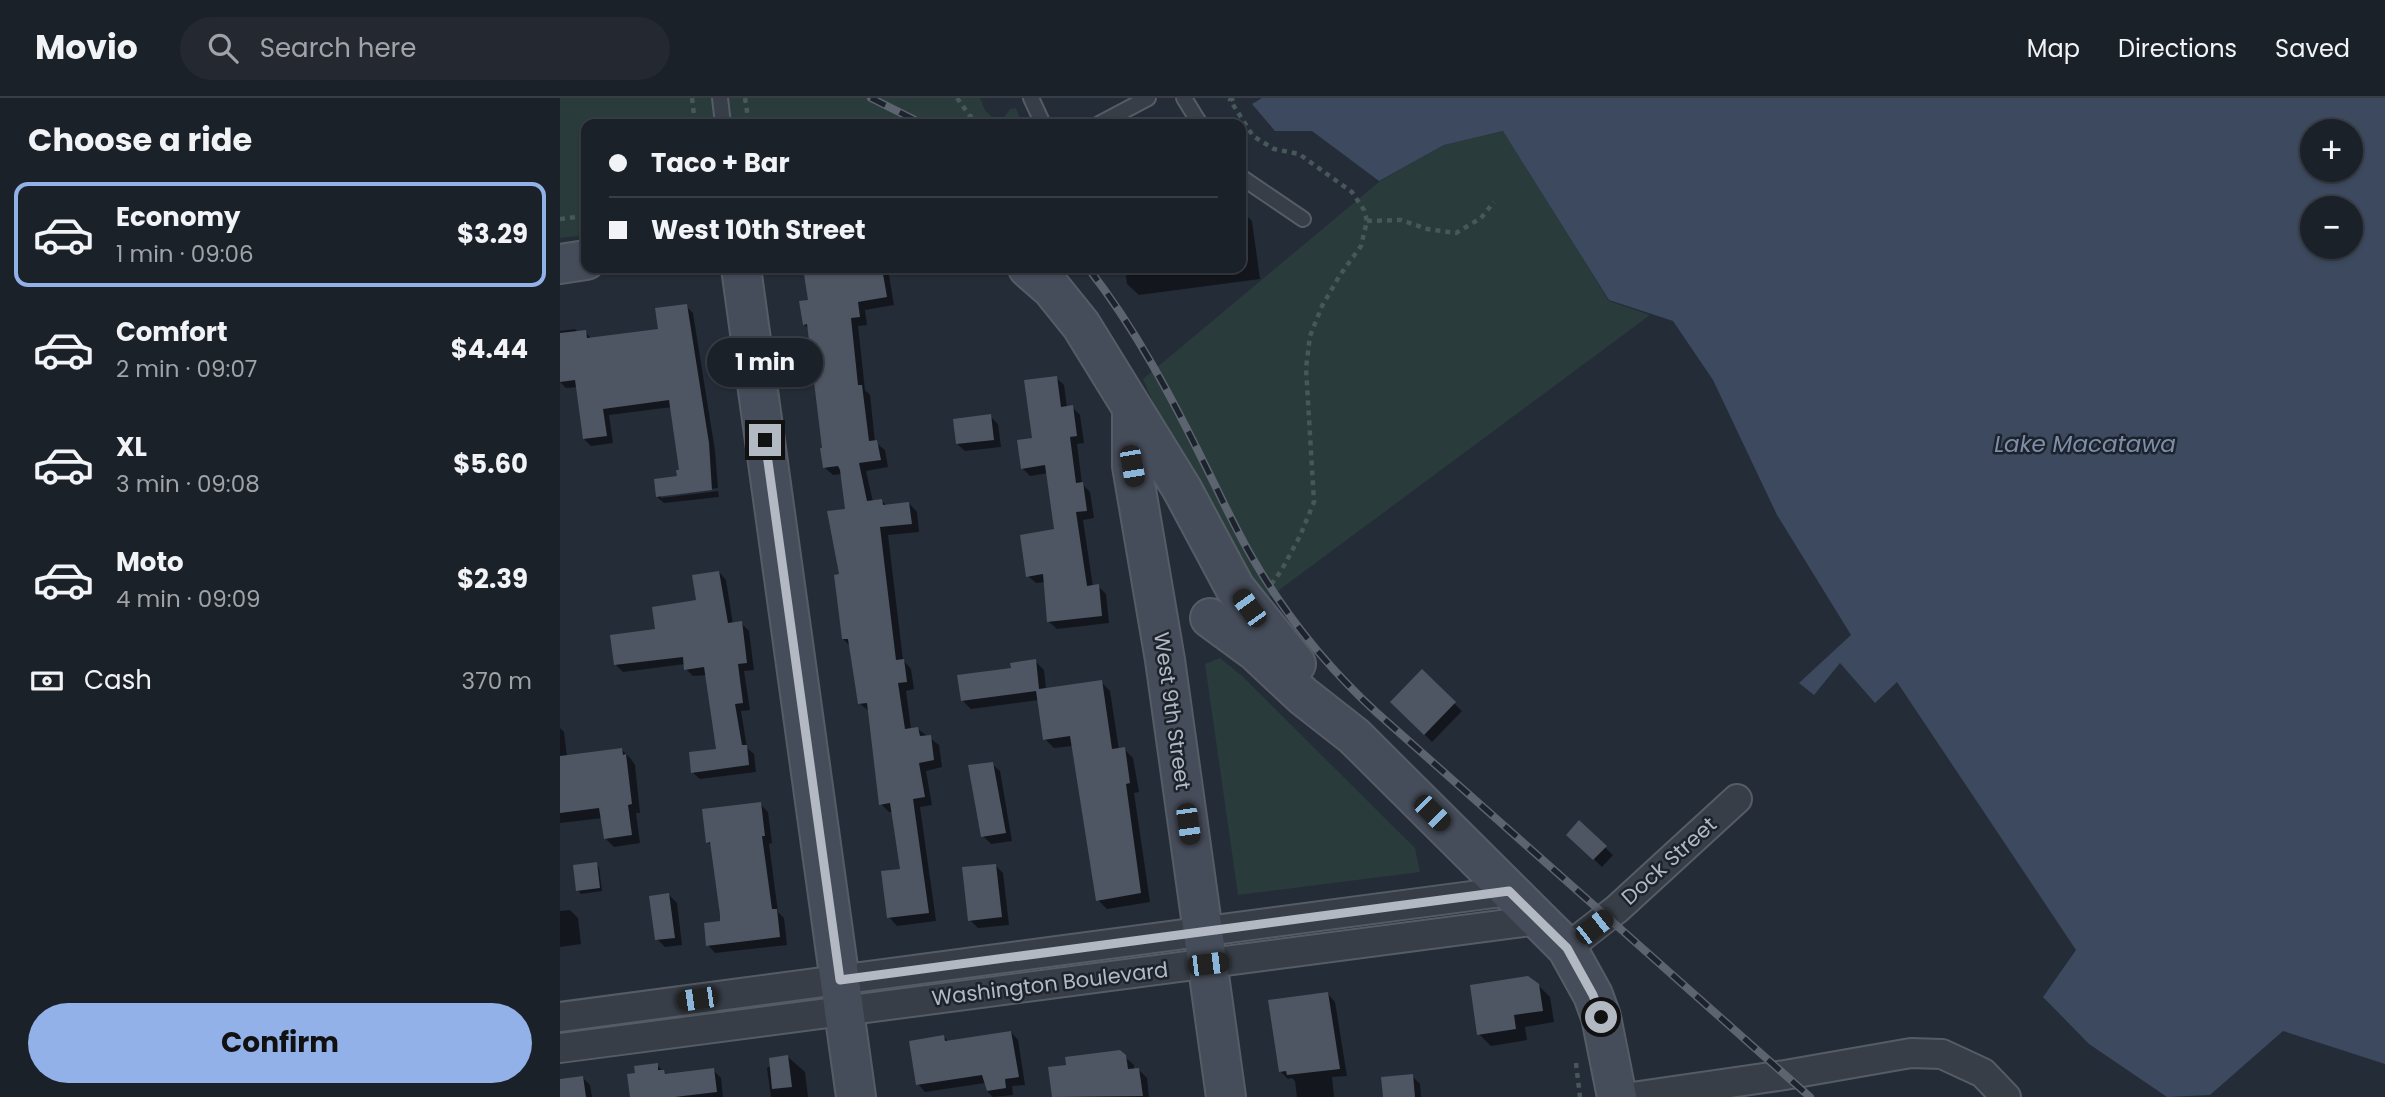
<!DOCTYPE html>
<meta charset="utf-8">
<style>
:root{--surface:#1b2129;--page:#242931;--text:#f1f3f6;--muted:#a0a3a8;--line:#393e46;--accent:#92b1e9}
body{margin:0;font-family:Poppins,sans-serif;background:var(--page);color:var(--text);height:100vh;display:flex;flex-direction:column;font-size:26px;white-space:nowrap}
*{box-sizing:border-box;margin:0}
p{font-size:23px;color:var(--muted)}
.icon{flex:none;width:38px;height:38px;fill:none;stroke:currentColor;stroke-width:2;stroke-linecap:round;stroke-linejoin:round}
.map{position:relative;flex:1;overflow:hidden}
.side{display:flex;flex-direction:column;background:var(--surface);width:560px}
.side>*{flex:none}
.banner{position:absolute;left:21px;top:21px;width:665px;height:154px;border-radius:14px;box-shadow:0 2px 5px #0004,0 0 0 2px var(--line);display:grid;align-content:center;height:154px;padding:0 28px;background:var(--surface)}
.tools{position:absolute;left:1740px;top:21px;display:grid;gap:14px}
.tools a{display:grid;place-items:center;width:63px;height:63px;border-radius:50%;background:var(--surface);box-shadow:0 2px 5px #0004,0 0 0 2px var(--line);font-size:35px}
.end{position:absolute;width:32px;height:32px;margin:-16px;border:9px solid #b3b9c3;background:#111;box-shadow:0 0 0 4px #111}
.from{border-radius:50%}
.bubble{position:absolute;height:49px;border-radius:24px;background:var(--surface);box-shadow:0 2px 5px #0004,0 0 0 2px var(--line);font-size:23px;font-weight:700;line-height:49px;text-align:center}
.car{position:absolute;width:21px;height:42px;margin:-21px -10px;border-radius:9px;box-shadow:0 0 5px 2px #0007;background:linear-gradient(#222 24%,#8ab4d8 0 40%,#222 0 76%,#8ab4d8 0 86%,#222 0)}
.banner b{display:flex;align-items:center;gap:24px;height:66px;font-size:26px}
.banner b+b{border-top:2px solid var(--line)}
.banner i{width:18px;height:18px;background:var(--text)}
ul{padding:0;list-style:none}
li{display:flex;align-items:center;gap:21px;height:105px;margin:0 14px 10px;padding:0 14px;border:4px solid transparent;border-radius:14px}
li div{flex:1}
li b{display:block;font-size:26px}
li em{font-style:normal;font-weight:700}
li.selected{border-color:var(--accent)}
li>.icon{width:63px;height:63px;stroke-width:1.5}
h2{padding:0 28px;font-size:32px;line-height:84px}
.pay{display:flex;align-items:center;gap:18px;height:77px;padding:0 28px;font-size:26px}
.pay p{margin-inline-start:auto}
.primary-button{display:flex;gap:14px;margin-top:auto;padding:14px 28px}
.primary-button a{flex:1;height:80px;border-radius:42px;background:var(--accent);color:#111;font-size:28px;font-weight:700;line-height:80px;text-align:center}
header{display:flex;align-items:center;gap:42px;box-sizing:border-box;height:98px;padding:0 35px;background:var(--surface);border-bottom:2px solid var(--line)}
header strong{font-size:33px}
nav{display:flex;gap:38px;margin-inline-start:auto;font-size:24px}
.search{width:490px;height:63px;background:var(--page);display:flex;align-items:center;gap:18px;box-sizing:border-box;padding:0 24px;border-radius:38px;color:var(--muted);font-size:26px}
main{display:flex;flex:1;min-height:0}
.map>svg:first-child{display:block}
</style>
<header>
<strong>Movio</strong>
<div class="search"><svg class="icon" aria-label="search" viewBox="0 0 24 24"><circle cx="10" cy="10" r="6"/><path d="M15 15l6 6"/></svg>Search here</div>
<nav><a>Map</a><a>Directions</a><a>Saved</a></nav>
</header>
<main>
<section class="side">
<h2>Choose a ride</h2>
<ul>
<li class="selected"><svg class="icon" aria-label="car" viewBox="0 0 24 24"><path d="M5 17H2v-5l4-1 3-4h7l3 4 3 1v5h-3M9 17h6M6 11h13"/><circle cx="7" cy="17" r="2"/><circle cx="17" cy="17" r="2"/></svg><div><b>Economy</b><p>1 min · 09:06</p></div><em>$3.29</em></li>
<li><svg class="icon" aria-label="car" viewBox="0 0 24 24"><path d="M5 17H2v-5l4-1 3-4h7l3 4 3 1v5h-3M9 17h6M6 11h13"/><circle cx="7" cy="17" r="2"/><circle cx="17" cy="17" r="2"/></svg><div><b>Comfort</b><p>2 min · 09:07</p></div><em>$4.44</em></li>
<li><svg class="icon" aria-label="car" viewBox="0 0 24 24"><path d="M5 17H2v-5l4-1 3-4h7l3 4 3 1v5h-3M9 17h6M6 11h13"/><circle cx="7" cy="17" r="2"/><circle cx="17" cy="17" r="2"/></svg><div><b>XL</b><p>3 min · 09:08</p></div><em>$5.60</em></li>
<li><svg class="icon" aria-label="car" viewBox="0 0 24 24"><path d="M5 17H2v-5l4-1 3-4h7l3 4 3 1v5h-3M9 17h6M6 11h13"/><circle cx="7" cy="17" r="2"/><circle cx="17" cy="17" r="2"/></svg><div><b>Moto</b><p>4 min · 09:09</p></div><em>$2.39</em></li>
</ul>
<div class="pay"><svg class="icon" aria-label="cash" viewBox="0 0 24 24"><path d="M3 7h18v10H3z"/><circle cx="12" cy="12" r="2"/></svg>Cash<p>370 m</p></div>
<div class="primary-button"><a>Confirm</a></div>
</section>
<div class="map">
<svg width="1825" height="999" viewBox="0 0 1825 999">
<rect width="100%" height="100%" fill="#242c37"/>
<g fill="#2a3b3c">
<polygon points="0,0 420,0 425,12 439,26 450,11 456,10 462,26 26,26 26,137 0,140"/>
<polygon points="944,33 1049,203 1090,217 703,504 622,371 583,281 820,83 884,47"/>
<polygon points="660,560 682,578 855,750 860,774 678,797 645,566"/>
</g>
<path fill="#3c495e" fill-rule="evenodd" d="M702,0H1825V966L1723,933L1650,997L1607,999L1529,946L1483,899L1516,852L1337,584L1315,605L1280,565L1254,597L1239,585L1291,537L1217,417L1153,282L1113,223L1049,202L943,33L884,47L819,83L752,33H715L692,6ZM1752,33H1790V72H1752ZM1752,110H1790V149H1752Z"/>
<g fill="#0007">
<polygon points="681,112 692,123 700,181 579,197 567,186 565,170 681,170"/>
<polygon points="309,170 323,170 329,177 334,207 305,212 307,227 298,228 305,292 310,297 315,344 325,352 328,369 306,373 313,404 322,403 327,408 349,405 357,414 359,434 328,437 343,562 351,571 354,591 346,593 351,631 358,631 379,647 382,669 366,673 372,707 360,709 376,823 337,828 329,819 342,772 333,714 329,714 321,706 309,613 299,605 291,549 283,541 281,478 287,412 282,376 273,377 264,369 264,351 249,231 244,226 250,203 246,177"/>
<polygon points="126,208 133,215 155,353 158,390 101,397 101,400 158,393 159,399 104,405 97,399 119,379 121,374 112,309 49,317 53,345 31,348 24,341 18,289 6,290 0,284 0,233 15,231 19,235 25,234 32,241 100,233"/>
<polygon points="496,280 504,287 507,310 512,309 520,317 524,345 517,346 522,386 530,394 534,420 523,422 533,489 538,488 546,496 549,525 497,531 489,524 485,484 476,485 468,478 496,433 488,375 470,378 462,370"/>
<polygon points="430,318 438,326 441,349 405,353 397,346"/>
<polygon points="159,474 166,482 173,526 181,525 189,533 194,572 184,573 190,612 181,613 187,650 194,656 196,674 140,681 132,674 158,652 147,577 133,578 126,571 125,566 63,574 55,566 138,504"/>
<polygon points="475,563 484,572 486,592 541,584 550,593 559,652 564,651 573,660 579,694 574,695 590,804 547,811 538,802 513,648 494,650 485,641 479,602 411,611 402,602 453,572"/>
<polygon points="862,574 902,613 872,644 832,604"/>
<polygon points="0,630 4,634 7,659 62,652 71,661 75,667 80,715 76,715 80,745 54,749 45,740 43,720 0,725"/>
<polygon points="432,666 440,673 452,743 431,746 423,738"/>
<polygon points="200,706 208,714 212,745 209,746 218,814 224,820 227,847 155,855 148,847 161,825 153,749 148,744"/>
<polygon points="1019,725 1053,757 1042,769 1008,736"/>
<polygon points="36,766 39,770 42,793 21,796 18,792"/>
<polygon points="435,767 443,775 449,827 418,830 410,822"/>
<polygon points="109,797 117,805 122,847 105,849 97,841"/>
<polygon points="10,812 18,820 21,846 0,849 0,813"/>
<polygon points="978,887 990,899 994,924 965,929 967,942 931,948 919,936"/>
<polygon points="768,896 775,904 787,978 772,979 774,999 737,999 735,983 732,980 728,981 720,973"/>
<polygon points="451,934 458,942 465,987 452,988 453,997 433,999 427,993 425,985 365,994 358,986 384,939 389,944"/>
<polygon points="228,959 245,974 248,999 211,999 207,970"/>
<polygon points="565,959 574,967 574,973 579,972 587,980 589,999 494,999 490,971"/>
<polygon points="97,967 108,978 153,972 161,980 163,999 72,999"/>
<polygon points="852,978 860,986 861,999 825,999"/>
<polygon points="22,979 30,987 32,999 0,999 0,982"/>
</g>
<g fill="#4d5662">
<polygon points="288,170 322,170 327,199 298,204 300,219 291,220 298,287 302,287 309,343 317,342 321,362 299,365 307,403 322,401 323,407 349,404 352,426 320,429 336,562 344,561 347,584 338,585 345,631 358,629 360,638 371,637 374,662 359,665 365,699 353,701 369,815 327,820 321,773 340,771 330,705 319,707 307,605 298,606 288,541 282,541 274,477 279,476 267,413 285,411 280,372 278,368 263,370 260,350 262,350 247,226 243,227 239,203 248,202 244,176"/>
<polygon points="127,206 149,345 152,392 96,399 94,381 117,378 116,372 119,372 109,302 43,311 47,338 23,341 15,282 0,284 0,235 26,232 27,240 98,231 95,210"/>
<polygon points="497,278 501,309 513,307 517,338 510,339 516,385 523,384 527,413 516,414 527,488 539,486 542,518 487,524 483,476 466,479 460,437 494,431 485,367 461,371 457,342 472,340 464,282"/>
<polygon points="431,316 434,342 396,346 393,321"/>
<polygon points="159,473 168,525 182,523 187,565 178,566 183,605 175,606 182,647 187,647 189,667 131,675 129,654 156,651 144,569 124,572 123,559 54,567 50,537 95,531 92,509 136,502 132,477"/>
<polygon points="476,561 479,591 542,582 552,651 565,649 570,685 566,686 581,795 536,803 510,638 483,642 476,593 401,603 397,577 451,570 450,565"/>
<polygon points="862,571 896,604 864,637 830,604"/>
<polygon points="62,650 63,657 66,656 72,706 68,707 72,737 44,741 39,710 0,715 0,658"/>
<polygon points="433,664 446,735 421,739 408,667"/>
<polygon points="201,704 205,738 202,738 212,811 217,811 220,839 146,848 144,825 160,823 160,817 150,744 146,745 142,711"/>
<polygon points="1019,722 1047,748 1033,762 1006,737"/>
<polygon points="37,764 40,790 16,793 13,767"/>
<polygon points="436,766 442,819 408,823 402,769"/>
<polygon points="109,795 115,840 95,842 89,798"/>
<polygon points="968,878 979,886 983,913 954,917 956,931 917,937 910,887"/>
<polygon points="768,894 780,971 727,977 726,973 719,974 708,902"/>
<polygon points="451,933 459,979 445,981 446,990 427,993 422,977 356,987 349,943 384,937 385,943"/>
<polygon points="560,952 566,957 568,971 579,970 583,998 492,999 488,969 506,967 505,959"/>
<polygon points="228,957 232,989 212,991 209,960"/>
<polygon points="98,965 98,972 104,972 105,976 154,970 157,994 115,999 70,999 67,976 75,975 74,968"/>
<polygon points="853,976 855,999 823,999 821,979"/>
<polygon points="23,978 26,999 0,999 0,981"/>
</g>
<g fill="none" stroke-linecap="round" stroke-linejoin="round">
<g stroke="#565c65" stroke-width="18">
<g id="lane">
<polyline points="160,0 163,26"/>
<polyline points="471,0 483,26"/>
<polyline points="624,0 640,26"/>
<polyline points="539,26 588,0"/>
<polyline points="681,79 743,121"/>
</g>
</g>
<g stroke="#565c65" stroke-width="32">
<g id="street">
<polyline points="1007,850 1057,811 1177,701"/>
<polyline points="0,919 949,793"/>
<polyline points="0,950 979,822"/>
<polyline points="1072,999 1225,977 1351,955 1382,956 1423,975 1446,999"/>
</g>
</g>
<g stroke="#565c65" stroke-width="42">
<g id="secondary">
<polyline points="0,166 26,162"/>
<polyline points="181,170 296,999"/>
<polyline points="468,170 492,191 521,227 622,391 675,490 736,566"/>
<polyline points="572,311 572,368 605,562 666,999"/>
<polyline points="650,520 695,553 743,598 794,638 1007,850 1033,897 1041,919 1057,999"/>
</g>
</g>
<g stroke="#485759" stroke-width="4.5" stroke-dasharray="5 5" stroke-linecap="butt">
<polyline points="132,0 135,26"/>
<polyline points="185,0 189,26"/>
<polyline points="397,0 410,18 431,26"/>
<polyline points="674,0 670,2 693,38 714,51 739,56 792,94 804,112 807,123 801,148 780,177 762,208 750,238 746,270 754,404 740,438 721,473 710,488"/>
<polyline points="0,121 26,118"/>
<polyline points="807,123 841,122 867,131 896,135 921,120 934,104"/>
<polyline points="1016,965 1020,999"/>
</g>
<use href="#lane" stroke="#383e47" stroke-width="14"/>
<use href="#street" stroke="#383e47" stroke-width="28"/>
<use href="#secondary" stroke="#464d5a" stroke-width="38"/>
<g stroke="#5c6470" stroke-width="8">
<g id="rail">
<polyline points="311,0 363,26"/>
<path d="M528,170C576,231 613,302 647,371C662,401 676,432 693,461C726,518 768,570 816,614L1250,999"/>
</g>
</g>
<use href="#rail" stroke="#1d232c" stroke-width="5" stroke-dasharray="16" stroke-linecap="butt"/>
</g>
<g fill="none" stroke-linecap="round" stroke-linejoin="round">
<polyline stroke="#b3b9c3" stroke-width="9" points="205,342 280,882 949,793 1007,850 1033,897 1041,919"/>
</g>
<g text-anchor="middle" stroke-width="5" stroke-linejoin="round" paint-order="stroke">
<g font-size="21" fill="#b3b9c3" stroke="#1d232c">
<text transform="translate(612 613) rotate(82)" y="7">West 9th Street</text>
<text transform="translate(1109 763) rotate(-42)" y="7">Dock Street</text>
<text transform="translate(490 886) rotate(-7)" y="7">Washington Boulevard</text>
</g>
<g font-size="23" font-style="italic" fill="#7e8ea8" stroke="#1d232c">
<text x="1525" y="354">Lake Macatawa</text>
</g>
</g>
</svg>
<div class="tools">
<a>+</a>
<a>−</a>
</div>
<i class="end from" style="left:1041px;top:919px"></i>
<i class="end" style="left:205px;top:342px"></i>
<div class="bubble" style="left:147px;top:240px;width:116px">1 min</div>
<i class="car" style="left:572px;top:368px;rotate:170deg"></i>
<i class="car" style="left:689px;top:510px;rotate:324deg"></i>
<i class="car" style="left:872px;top:715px;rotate:135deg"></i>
<i class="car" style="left:628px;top:726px;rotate:172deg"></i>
<i class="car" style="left:1034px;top:829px;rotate:52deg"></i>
<i class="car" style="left:648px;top:866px;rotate:83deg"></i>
<i class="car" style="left:137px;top:901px;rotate:262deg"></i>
<div class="banner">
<b><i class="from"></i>Taco + Bar</b>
<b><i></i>West 10th Street</b>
</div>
</div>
</main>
